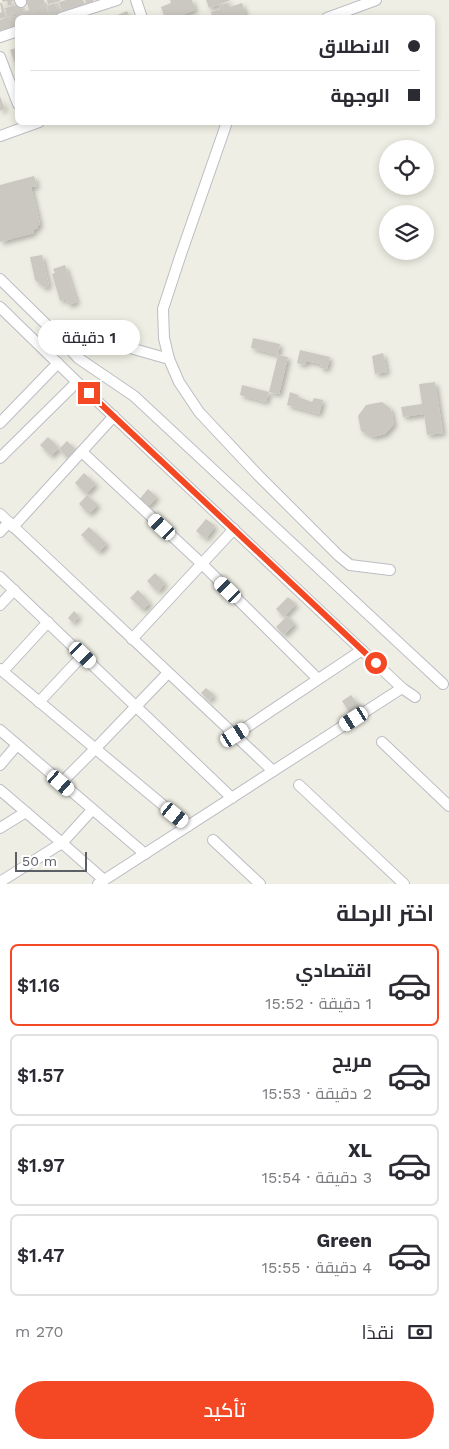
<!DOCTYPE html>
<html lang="ar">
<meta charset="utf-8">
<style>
:root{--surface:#fff;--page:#f2f2f3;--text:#2b2b33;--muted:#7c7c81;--line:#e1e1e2;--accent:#f44825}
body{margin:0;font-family:"Work Sans",Cairo,sans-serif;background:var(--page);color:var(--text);direction:rtl;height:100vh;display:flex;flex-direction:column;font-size:19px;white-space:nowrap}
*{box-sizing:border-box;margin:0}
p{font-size:16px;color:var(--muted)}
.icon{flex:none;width:28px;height:28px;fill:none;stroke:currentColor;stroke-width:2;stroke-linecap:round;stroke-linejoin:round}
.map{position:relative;height:884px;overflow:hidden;direction:ltr}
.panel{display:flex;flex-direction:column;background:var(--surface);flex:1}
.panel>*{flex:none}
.banner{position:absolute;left:15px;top:15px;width:420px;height:110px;border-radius:8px;box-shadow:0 2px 8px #0003;direction:rtl;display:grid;align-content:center;height:110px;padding:0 15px;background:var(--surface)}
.buttons{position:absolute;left:379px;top:140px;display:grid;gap:10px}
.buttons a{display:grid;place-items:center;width:55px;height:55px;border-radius:50%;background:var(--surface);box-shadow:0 2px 8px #0003;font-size:25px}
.scale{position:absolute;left:15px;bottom:12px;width:72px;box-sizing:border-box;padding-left:5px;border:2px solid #5c5f66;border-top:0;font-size:14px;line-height:18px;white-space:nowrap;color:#5c5f66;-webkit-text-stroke:4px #fff;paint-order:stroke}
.end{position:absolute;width:22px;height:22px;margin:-11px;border:6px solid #f44825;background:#fff;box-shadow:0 0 0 2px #fff}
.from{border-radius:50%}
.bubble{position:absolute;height:35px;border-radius:18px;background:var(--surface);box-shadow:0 2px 8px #0003;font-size:16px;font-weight:600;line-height:35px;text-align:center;direction:rtl}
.car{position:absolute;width:15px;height:30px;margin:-15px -8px;border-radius:6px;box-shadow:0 0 4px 1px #0007;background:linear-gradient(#fff 24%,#345 0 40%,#fff 0 76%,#345 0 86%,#fff 0)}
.banner b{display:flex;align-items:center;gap:18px;height:48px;font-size:19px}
.banner b+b{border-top:1px solid var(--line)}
.banner i{width:12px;height:12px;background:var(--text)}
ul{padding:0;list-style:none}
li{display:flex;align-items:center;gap:15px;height:82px;margin:0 10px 8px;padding:0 5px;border:2px solid var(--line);border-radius:8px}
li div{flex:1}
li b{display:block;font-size:19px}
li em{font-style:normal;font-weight:600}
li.current{border-color:var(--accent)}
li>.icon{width:45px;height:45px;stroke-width:1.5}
h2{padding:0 15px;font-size:22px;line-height:60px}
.pay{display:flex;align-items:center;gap:12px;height:55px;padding:0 15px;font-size:19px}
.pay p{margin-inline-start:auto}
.button{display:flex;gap:10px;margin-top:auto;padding:10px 15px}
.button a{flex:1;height:58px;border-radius:30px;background:var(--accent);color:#fff;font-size:20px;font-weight:600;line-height:58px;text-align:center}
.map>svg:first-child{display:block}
</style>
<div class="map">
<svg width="449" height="884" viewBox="0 0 449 884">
<defs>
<filter id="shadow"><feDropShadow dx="3" dy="3" stdDeviation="2.5" flood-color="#0004"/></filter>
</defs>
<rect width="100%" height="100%" fill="#efeee4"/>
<g fill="#cbc8c1" filter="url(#shadow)">
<polygon points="2,0 15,0 11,2 12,4 8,6 7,1 3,2"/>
<polygon points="15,0 20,4 23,12 29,10 26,0 44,0 45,5 33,10 35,18 18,18 18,27 0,33 0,20 8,17 11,25 9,17 17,16 11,12 14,15 7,17 5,8 17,5"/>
<polygon points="47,0 60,0 60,1 48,4"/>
<polygon points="66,0 83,0 85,5 62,12 59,2"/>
<polygon points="85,0 93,0 94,4 87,6"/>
<polygon points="170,0 192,0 195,10 174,18 165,18 161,7 171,3"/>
<polygon points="206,0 231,0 209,8"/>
<polygon points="0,3 2,3 6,17 0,19 0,13 2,12"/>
<polygon points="55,3 56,7 59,6 61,13 50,16 47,6"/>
<polygon points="228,3 230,7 242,3 246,18 212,18 211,12 220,9 219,6"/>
<polygon points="46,6 49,16 36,18 34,10"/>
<polygon points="127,11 130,18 115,18 115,16"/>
<polygon points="18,47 18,69 17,69 10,50"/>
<polygon points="0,96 5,109 0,111"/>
<polygon points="34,176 37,186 31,187 40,224 38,226 38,228 33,230 34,233 0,242 0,185"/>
<polygon points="42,255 49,286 45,288 35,280 30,257"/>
<polygon points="65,265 77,302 68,305 66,299 60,301 52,274 55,273 53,269"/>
<polygon points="253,338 280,344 278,355 288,357 279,394 269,392 278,355 251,348"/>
<polygon points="300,350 330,357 327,369 320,368 321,364 306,361 305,365 297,363"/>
<polygon points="383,353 387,372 375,374 372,356"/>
<polygon points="435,382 443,433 427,435 424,414 403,417 401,407 422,404 419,384"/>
<polygon points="242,385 269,392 266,402 240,395"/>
<polygon points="290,392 298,395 298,397 312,402 314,398 323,400 319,414 287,405"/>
<polygon points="382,402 391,409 394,424 385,434 373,437 361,431 358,416 366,405"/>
<polygon points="48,437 59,448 51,456 40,445"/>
<polygon points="67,441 77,451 69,459 59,449"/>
<polygon points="84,473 96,484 86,494 75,483"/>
<polygon points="148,489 157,497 147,508 138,501"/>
<polygon points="87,495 98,505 89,514 79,504"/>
<polygon points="206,519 215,526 206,539 196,531"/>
<polygon points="89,527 107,544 99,552 81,535"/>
<polygon points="155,573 165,583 158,592 147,581"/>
<polygon points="138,590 150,603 143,610 130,598"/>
<polygon points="288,597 296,604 284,617 276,609"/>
<polygon points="74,611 79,616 73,623 68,618"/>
<polygon points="287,616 295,624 284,635 276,627"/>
<polygon points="206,688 214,695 209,701 201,693"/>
<polygon points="351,695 360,707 358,708 359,710 355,713 353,711 350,713 342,701"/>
</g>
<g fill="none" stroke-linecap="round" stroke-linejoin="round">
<g stroke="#bcbdc4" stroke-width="12">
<g id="street">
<polyline points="20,0 21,2"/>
<polyline points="136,0 142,18"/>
<polyline points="61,18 117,0"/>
<polyline points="327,18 376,0"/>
<polyline points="0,37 18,31"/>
<polyline points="0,57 18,104"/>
<polyline points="227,122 180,257 163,309 164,338 169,359 179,382 199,412 258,475 339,556 350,565 390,570"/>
<polyline points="0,136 39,122"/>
<polyline points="0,279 60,338 78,358 134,396 443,684"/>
<polyline points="0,307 77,382 402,688 415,697"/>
<polyline points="60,338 95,338 169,359"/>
<polyline points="0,423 58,363"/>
<polyline points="82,452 202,564 318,679"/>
<polyline points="0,458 77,382"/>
<polyline points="0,514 273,771"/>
<polyline points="13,527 114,416"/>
<polyline points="0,532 9,522"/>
<polyline points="0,577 232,798"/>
<polyline points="0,605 14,590"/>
<polyline points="132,639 234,529"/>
<polyline points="0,669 188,826"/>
<polyline points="3,671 48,622"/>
<polyline points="39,702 83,655"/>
<polyline points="0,730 145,854"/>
<polyline points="235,735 362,650"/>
<polyline points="382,742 449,806"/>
<polyline points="0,765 17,745"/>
<polyline points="61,783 95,749 168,673"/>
<polyline points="299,785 404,884"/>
<polyline points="0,790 62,843 104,880"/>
<polyline points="0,828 26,812"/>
<polyline points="213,840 260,884"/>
<polyline points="0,882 62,843 92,810"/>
<polyline points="98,884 402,688"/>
</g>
</g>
<use href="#street" stroke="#fff" stroke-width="10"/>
</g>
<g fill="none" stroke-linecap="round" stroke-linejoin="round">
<polyline stroke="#f44825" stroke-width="6" points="89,393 376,663"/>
</g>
</svg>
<div class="buttons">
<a><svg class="icon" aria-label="locate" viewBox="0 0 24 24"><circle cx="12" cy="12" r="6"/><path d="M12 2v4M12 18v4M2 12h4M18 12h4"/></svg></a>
<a><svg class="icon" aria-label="layers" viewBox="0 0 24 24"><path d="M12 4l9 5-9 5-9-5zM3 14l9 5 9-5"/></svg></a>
</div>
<div class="scale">50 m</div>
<i class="end from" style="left:376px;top:663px"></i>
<i class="end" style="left:89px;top:393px"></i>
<div class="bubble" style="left:38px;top:320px;width:102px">1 دقيقة</div>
<i class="car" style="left:162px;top:527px;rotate:313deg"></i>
<i class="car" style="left:228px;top:590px;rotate:314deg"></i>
<i class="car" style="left:83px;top:655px;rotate:134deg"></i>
<i class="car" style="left:354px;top:719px;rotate:237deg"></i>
<i class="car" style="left:235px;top:735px;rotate:57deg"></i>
<i class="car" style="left:61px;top:783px;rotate:131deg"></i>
<i class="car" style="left:175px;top:815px;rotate:129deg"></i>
<div class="banner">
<b><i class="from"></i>الانطلاق</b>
<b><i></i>الوجهة</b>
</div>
</div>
<section class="panel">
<h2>اختر الرحلة</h2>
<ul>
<li class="current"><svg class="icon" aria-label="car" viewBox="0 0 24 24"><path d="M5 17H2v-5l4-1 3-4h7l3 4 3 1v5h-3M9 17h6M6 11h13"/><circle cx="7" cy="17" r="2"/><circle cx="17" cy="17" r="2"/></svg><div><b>اقتصادي</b><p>1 دقيقة · 15:52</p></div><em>$1.16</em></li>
<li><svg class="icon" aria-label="car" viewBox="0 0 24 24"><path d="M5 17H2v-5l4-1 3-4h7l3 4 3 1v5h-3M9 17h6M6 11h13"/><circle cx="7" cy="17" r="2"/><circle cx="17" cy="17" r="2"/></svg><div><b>مريح</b><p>2 دقيقة · 15:53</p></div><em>$1.57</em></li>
<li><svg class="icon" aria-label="car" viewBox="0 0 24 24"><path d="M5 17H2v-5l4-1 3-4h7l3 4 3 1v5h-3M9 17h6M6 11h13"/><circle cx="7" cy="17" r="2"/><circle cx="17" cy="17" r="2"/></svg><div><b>XL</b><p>3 دقيقة · 15:54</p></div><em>$1.97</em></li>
<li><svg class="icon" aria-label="car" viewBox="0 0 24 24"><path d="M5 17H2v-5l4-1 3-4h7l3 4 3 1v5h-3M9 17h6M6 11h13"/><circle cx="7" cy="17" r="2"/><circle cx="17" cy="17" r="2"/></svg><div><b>Green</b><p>4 دقيقة · 15:55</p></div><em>$1.47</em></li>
</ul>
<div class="pay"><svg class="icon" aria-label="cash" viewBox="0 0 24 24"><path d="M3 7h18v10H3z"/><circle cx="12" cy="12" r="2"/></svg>نقدًا<p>270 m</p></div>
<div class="button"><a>تأكيد</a></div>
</section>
